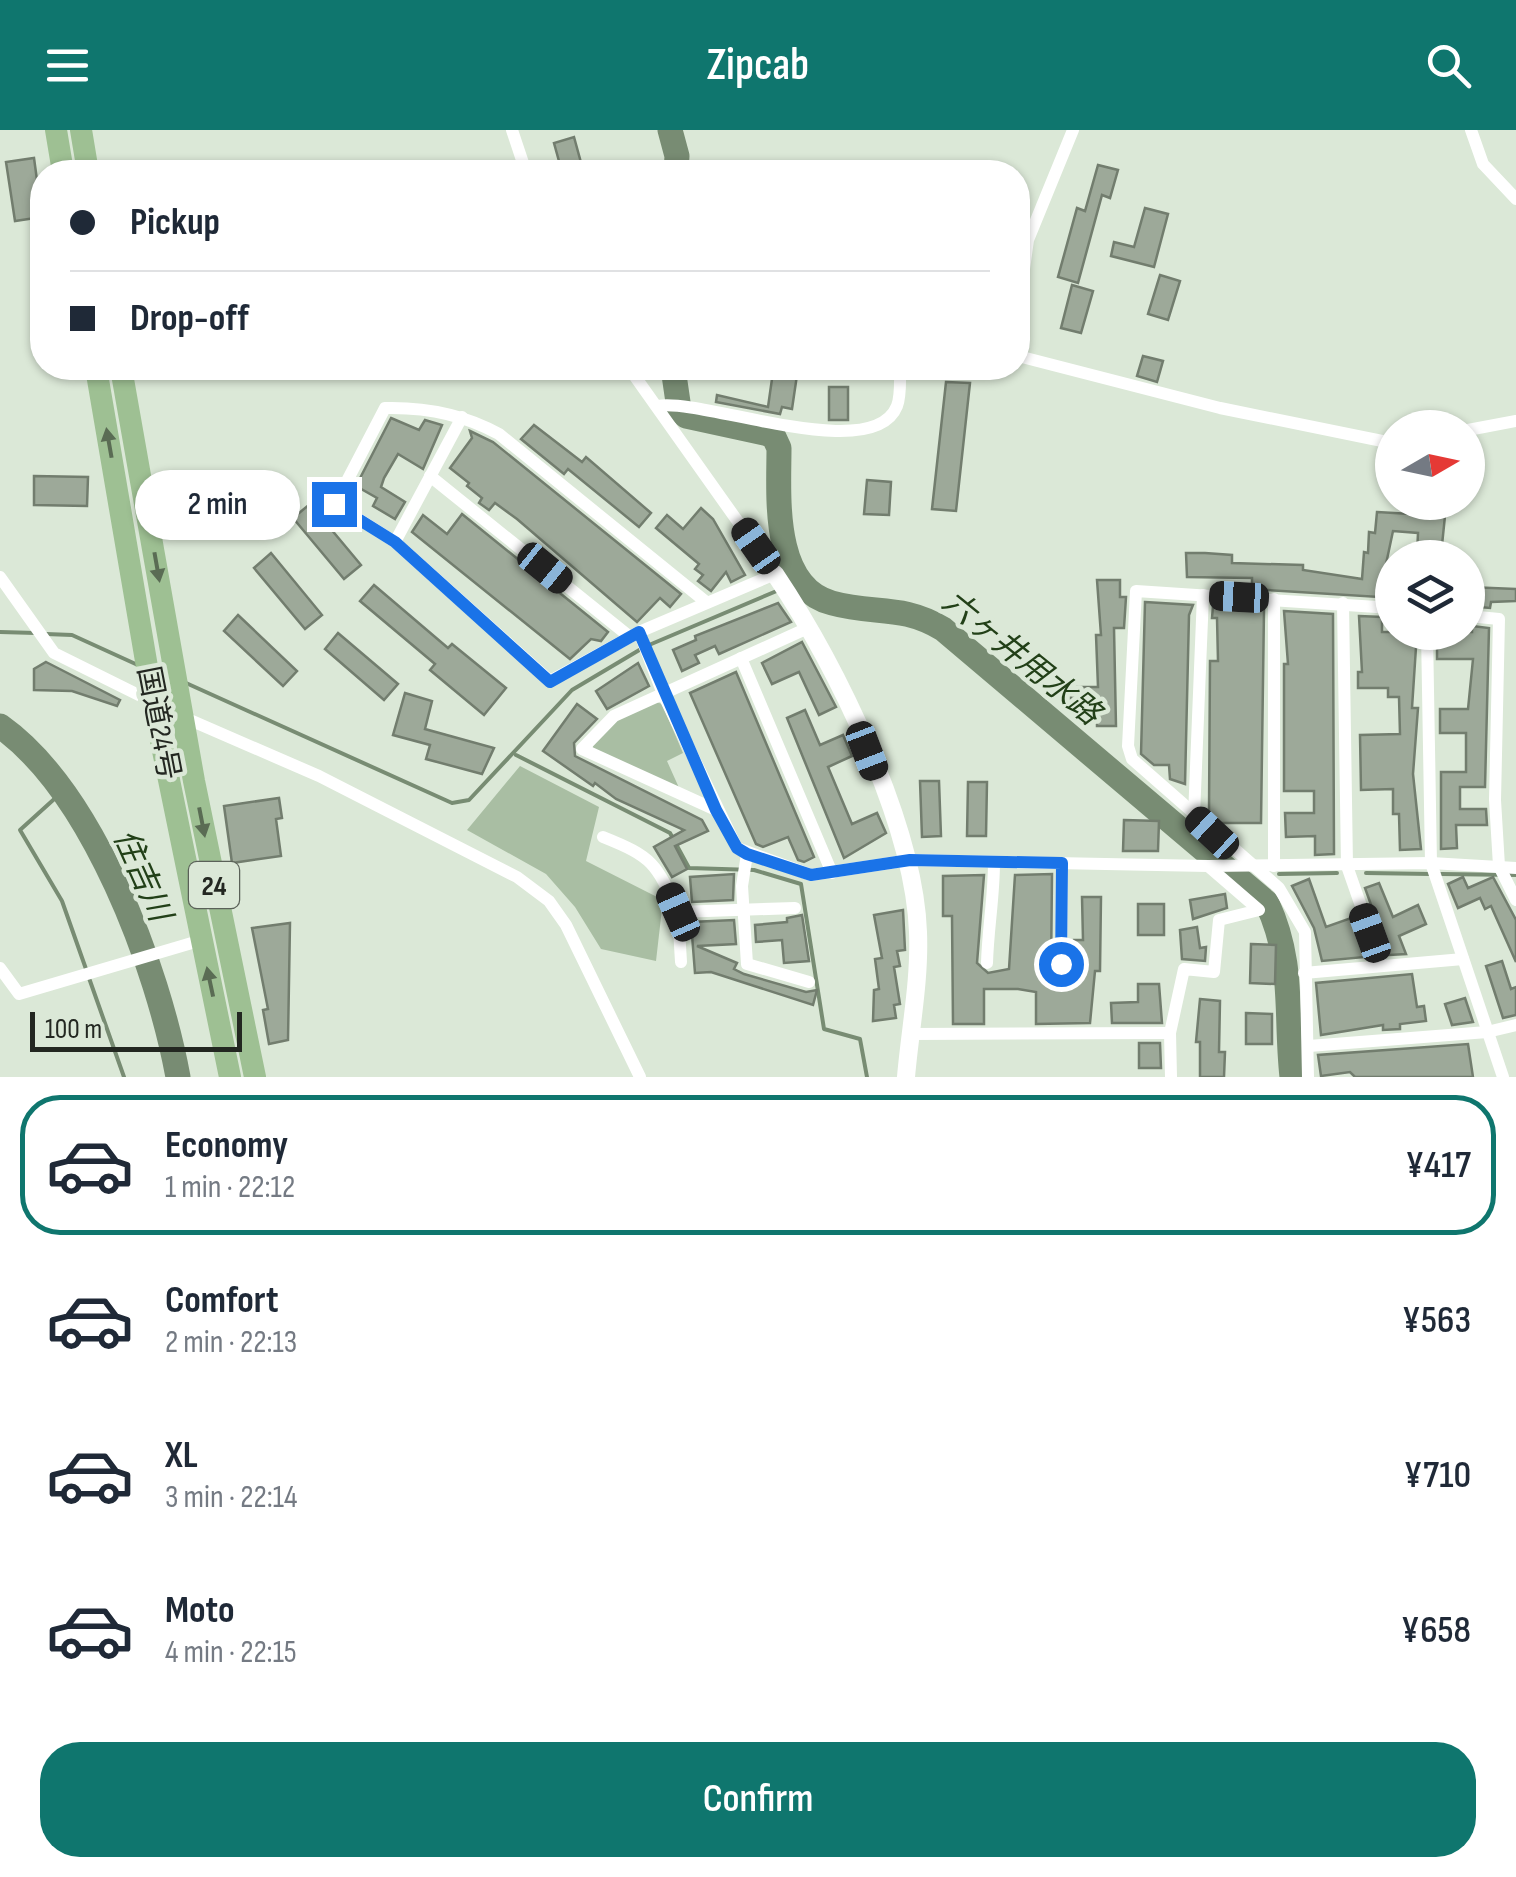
<!DOCTYPE html>
<meta charset="utf-8">
<style>
:root{--surface:#fff;--page:#f2f2f3;--text:#1f2937;--muted:#747a83;--line:#e0e1e3;--accent:#0f766e}
body{margin:0;font-family:"Sofia Sans Condensed","Noto Sans JP",sans-serif;background:var(--page);color:var(--text);height:100vh;display:flex;flex-direction:column;font-size:38px;white-space:nowrap}
*{box-sizing:border-box;margin:0}
p{font-size:32px;color:var(--muted)}
.icon{flex:none;width:55px;height:55px;fill:none;stroke:currentColor;stroke-width:2;stroke-linecap:round;stroke-linejoin:round}
.map{position:relative;height:947px;overflow:hidden}
.drawer{display:flex;flex-direction:column;background:var(--surface);flex:1}
.drawer>*{flex:none}
.hud{position:absolute;left:30px;top:30px;width:1000px;height:220px;border-radius:40px;box-shadow:0 2px 8px #0004;display:grid;align-content:center;height:220px;padding:0 40px;background:var(--surface)}
.needle{width:65px;rotate:81deg}
.tools{position:absolute;left:1375px;top:280px;display:grid;gap:20px}
.tools a{display:grid;place-items:center;width:110px;height:110px;border-radius:50%;background:var(--surface);box-shadow:0 2px 8px #0004;font-size:50px}
.scale{position:absolute;left:30px;bottom:25px;width:212px;box-sizing:border-box;padding-left:10px;border:5px solid #232721;border-top:0;font-size:28px;line-height:35px;white-space:nowrap;color:#232721;-webkit-text-stroke:8px #dbe8d7;paint-order:stroke}
.end{position:absolute;width:45px;height:45px;margin:-22px;border:12px solid #1a73e8;background:#fff;box-shadow:0 0 0 5px #fff}
.from{border-radius:50%}
.bubble{position:absolute;height:70px;border-radius:35px;background:var(--surface);box-shadow:0 2px 8px #0004;font-size:32px;font-weight:600;line-height:70px;text-align:center}
.car{position:absolute;width:30px;height:60px;margin:-30px -15px;border-radius:12px;box-shadow:0 0 8px 2px #0007;background:linear-gradient(#222 24%,#8ab4d8 0 40%,#222 0 76%,#8ab4d8 0 86%,#222 0)}
.hud b{display:flex;align-items:center;gap:35px;height:95px;font-size:38px}
.hud b+b{border-top:2px solid var(--line)}
.hud i{width:25px;height:25px;background:var(--text)}
ul{padding:18px 0 0;list-style:none}
li{display:flex;align-items:center;gap:30px;height:140px;margin:0 20px 15px;padding:0 20px;border:5px solid transparent;border-radius:40px}
li div{flex:1}
li b{display:block;font-size:38px}
li em{font-style:normal;font-weight:600}
li.current{border-color:var(--accent)}
li>.icon{width:90px;height:90px;stroke-width:1.5}
.button{display:flex;gap:20px;margin-top:auto;padding:20px 40px}
.button a{flex:1;height:115px;border-radius:40px;background:var(--accent);color:#fff;font-size:40px;font-weight:600;line-height:115px;text-align:center}
header{display:flex;justify-content:space-between;align-items:center;height:130px;padding:0 40px;background:var(--accent);color:#fff;font-size:45px;font-weight:600}
.map>svg:first-child{display:block}
</style>
<header><svg class="icon" aria-label="menu" viewBox="0 0 24 24"><path d="M4 6h16M4 12h16M4 18h16"/></svg>Zipcab<svg class="icon" aria-label="search" viewBox="0 0 24 24"><circle cx="10" cy="10" r="6"/><path d="M15 15l6 6"/></svg></header>
<div class="map">
<svg width="1516" height="947" viewBox="0 0 1516 947">
<rect width="100%" height="100%" fill="#dbe8d7"/>
<g fill="#a9bea3">
<polygon points="656,572 662,574 683,623 667,631 680,660 593,619 593,613 617,589"/>
<polygon points="520,636 599,677 586,731 663,770 656,831 601,819 575,777 546,744 467,700"/>
</g>
<g fill="none" stroke-linecap="round" stroke-linejoin="round">
<g stroke="#788c73" stroke-width="4">
<polyline points="787,456 801,450"/>
<polyline points="0,502 36,503"/>
<polyline points="46,504 72,505 140,536"/>
<polyline points="649,515 779,460"/>
<polyline points="186,553 452,673 469,670 572,560 641,519"/>
<polyline points="516,625 670,703 689,738 754,740 801,754 824,899 860,909 867,947"/>
<polyline points="62,662 20,700 62,771 86,839"/>
<polyline points="1366,743 1431,744"/>
<polyline points="1279,744 1337,743"/>
<polyline points="1441,744 1516,745"/>
<polyline points="89,848 124,947"/>
</g>
<g stroke="#788c73" stroke-width="25">
<polyline points="670,0 677,26 676,42"/>
<path d="M673,238L679,279L686,286L773,305L779,318C779,365 771,457 832,473C875,485 901,474 943,499L1267,773C1295,833 1285,883 1292,947"/>
<path d="M0,596C93,662 158,838 178,947"/>
</g>
</g>
<g fill="#9da999" stroke="#727d6e" stroke-width="2.5">
<polygon points="574,7 583,40 562,42 554,13"/>
<polygon points="34,28 42,87 15,91 6,32"/>
<polygon points="1098,35 1118,40 1110,68 1102,65 1078,153 1058,147 1077,78 1085,81"/>
<polygon points="1145,78 1168,84 1154,137 1111,126 1114,112 1134,117"/>
<polygon points="1160,145 1180,151 1168,190 1148,184"/>
<polygon points="1072,155 1093,161 1081,203 1061,198"/>
<polygon points="1143,226 1163,231 1157,252 1137,246"/>
<polygon points="773,242 797,245 792,279 782,277 780,284 716,272 717,265 768,277"/>
<polygon points="946,252 970,253 956,381 932,379"/>
<rect x="829" y="257" width="19" height="33"/>
<polygon points="391,288 419,300 425,290 442,295 423,339 398,324 384,348 381,357 405,372 395,389 373,376 377,368 356,356"/>
<polygon points="534,295 582,332 586,327 651,383 639,397 568,339 564,344 521,309"/>
<polygon points="470,301 493,312 681,464 670,477 660,468 637,492 517,389 495,373 489,380 479,373 482,368 467,356 469,353 450,338 472,308"/>
<polygon points="34,346 88,347 87,376 34,375"/>
<polygon points="867,350 891,352 889,385 864,384"/>
<polygon points="310,374 361,435 344,449 293,388"/>
<polygon points="701,378 713,389 745,445 731,452 726,442 711,461 698,451 703,445 695,439 699,434 656,398 667,385 683,399"/>
<polygon points="1377,382 1445,386 1441,425 1417,424 1418,403 1393,401 1379,467 1252,459 1252,448 1187,447 1186,423 1205,423 1232,425 1232,433 1303,435 1303,440 1362,449 1364,422 1368,423 1369,402 1375,403"/>
<polygon points="462,384 608,502 601,511 591,509 570,529 412,402 423,385 447,404"/>
<polygon points="271,423 322,485 305,499 254,438"/>
<polygon points="1097,450 1120,450 1120,467 1126,467 1124,498 1114,498 1116,596 1097,596 1097,581 1071,581 1071,557 1098,557 1096,505 1101,505"/>
<polygon points="374,455 448,518 452,514 506,558 484,585 430,540 435,534 360,471"/>
<polygon points="1468,457 1516,459 1516,471 1491,472 1490,478 1468,476"/>
<polygon points="1145,472 1193,475 1189,485 1185,654 1170,649 1169,635 1154,635 1141,624"/>
<polygon points="778,473 791,492 719,524 715,516 695,525 699,533 682,541 673,520 696,510 695,506"/>
<polygon points="1213,476 1264,480 1261,693 1220,693 1209,683 1210,531 1218,531 1217,488 1212,488"/>
<polygon points="1284,481 1333,484 1334,724 1315,725 1315,706 1286,707 1285,683 1314,683 1314,661 1284,661 1284,534 1288,534"/>
<polygon points="238,485 297,541 283,556 224,501"/>
<polygon points="1359,486 1382,487 1382,502 1417,502 1412,578 1418,578 1413,644 1421,719 1400,720 1399,684 1393,684 1393,659 1361,660 1360,605 1400,604 1399,567 1388,567 1388,558 1358,558 1358,542 1362,542"/>
<polygon points="1472,496 1489,498 1485,657 1460,657 1460,679 1486,679 1487,695 1456,695 1457,718 1441,719 1441,642 1466,642 1466,603 1440,603 1440,579 1468,579 1473,529 1437,529 1437,502 1472,502"/>
<polygon points="338,503 398,554 384,570 325,519"/>
<polygon points="802,512 836,577 819,585 799,542 772,554 762,533"/>
<polygon points="46,532 120,570 117,576 72,561 34,560 34,539"/>
<polygon points="638,533 649,556 607,579 596,561"/>
<polygon points="736,542 814,727 804,732 798,730 788,707 763,717 756,714 690,563"/>
<polygon points="405,563 432,571 425,599 494,618 482,644 426,629 430,615 393,605"/>
<polygon points="577,574 597,589 574,613 575,626 702,690 708,701 675,716 687,739 672,747 654,717 684,700 616,669 595,653 593,656 543,621"/>
<polygon points="805,580 820,615 843,605 852,626 828,637 852,694 877,683 886,703 844,728 787,588"/>
<polygon points="920,651 939,651 941,706 922,707"/>
<polygon points="968,652 987,652 986,706 967,706"/>
<polygon points="279,668 282,688 276,689 281,726 232,733 224,676"/>
<polygon points="1124,690 1159,691 1158,721 1123,721"/>
<polygon points="734,744 733,770 692,772 690,747"/>
<polygon points="1052,744 1051,843 1074,843 1074,810 1083,810 1082,767 1101,767 1100,841 1095,841 1090,893 1036,894 1036,862 1018,859 984,859 984,894 953,894 952,786 943,786 943,746 984,745 977,833 988,843 1009,839 1015,745"/>
<polygon points="1463,747 1468,758 1493,747 1516,790 1516,832 1491,776 1485,779 1480,768 1458,778 1448,754"/>
<polygon points="1309,749 1326,797 1351,788 1365,827 1322,831 1314,798 1292,756"/>
<polygon points="1379,753 1393,787 1418,775 1426,794 1399,806 1406,824 1389,825 1365,758"/>
<polygon points="1225,764 1227,778 1193,789 1190,770"/>
<rect x="1138" y="774" width="26" height="31"/>
<polygon points="903,780 905,820 897,821 900,836 894,837 900,874 894,875 896,888 873,891 874,860 879,859 875,829 882,828 874,785"/>
<polygon points="802,785 809,831 784,833 782,810 756,812 755,795 787,792 787,788"/>
<polygon points="734,790 736,814 697,816 737,833 734,839 744,844 806,862 817,860 813,875 711,842 695,843 691,792"/>
<polygon points="290,793 288,910 269,914 263,880 268,879 252,798"/>
<polygon points="1197,797 1200,818 1206,817 1205,831 1182,829 1180,800"/>
<polygon points="1251,814 1276,815 1275,854 1250,853"/>
<polygon points="1502,831 1511,859 1516,857 1516,885 1503,888 1486,836"/>
<polygon points="1412,844 1417,877 1424,876 1426,891 1400,894 1400,899 1383,900 1383,895 1321,905 1316,853"/>
<polygon points="1138,854 1159,854 1162,893 1112,893 1111,873 1138,872"/>
<polygon points="1465,868 1473,892 1452,895 1445,874"/>
<polygon points="1200,869 1220,871 1219,922 1225,922 1224,947 1200,947 1200,912 1196,912"/>
<polygon points="1246,883 1272,884 1272,914 1246,914"/>
<polygon points="1139,913 1160,913 1161,938 1139,938"/>
<polygon points="1468,914 1473,947 1355,947 1350,942 1321,946 1318,925"/>
</g>
<g fill="none" stroke-linecap="round" stroke-linejoin="round">
<g stroke="#fff" stroke-width="12">
<polyline points="512,0 526,42"/>
<polyline points="1471,0 1483,34 1516,69"/>
<polyline points="1018,182 1028,110 1073,0"/>
<polyline points="1018,226 1220,278 1392,313"/>
<path d="M629,238L775,444L639,502L550,551L395,412L335,374L385,278C426,277 463,284 499,304L706,472"/>
<path d="M658,276C704,268 873,336 897,276C901,266 900,249 900,238"/>
<polyline points="1468,300 1516,291"/>
<polyline points="430,346 630,507"/>
<polyline points="395,412 462,287"/>
<polyline points="0,447 54,523 183,587 319,646 517,747 549,771 566,795 640,947"/>
<polyline points="1343,473 1347,736 1382,836"/>
<polyline points="1468,486 1499,489 1495,670 1499,736 1516,770"/>
<polyline points="639,502 663,564 737,718 811,745 910,730 1208,736 1431,733 1516,738"/>
<polyline points="1427,502 1431,733 1503,947"/>
<polyline points="741,528 832,743"/>
<polyline points="716,680 582,619 614,586 810,497"/>
<polyline points="1194,686 1203,465"/>
<path d="M603,707C653,727 656,733 678,782L795,778"/>
<polyline points="747,724 742,756 747,834 809,852"/>
<polyline points="1274,736 1274,469"/>
<polyline points="678,782 681,832"/>
<path d="M987,833C988,798 994,767 994,732"/>
<polyline points="1061,834 1062,733"/>
<polyline points="0,838 19,864 202,810"/>
<polyline points="1304,843 1463,829"/>
<polyline points="910,904 1170,903"/>
<polyline points="1309,916 1487,902 1516,895"/>
<polyline points="1171,947 1170,903 1184,839 1214,842 1219,790 1259,780 1208,736"/>
<polyline points="1308,947 1305,802 1279,758 1132,629 1128,616 1136,461 1392,478"/>
</g>
<path stroke="#fff" stroke-width="18" d="M775,444C836,535 914,693 918,802C920,850 910,900 906,947"/>
<g stroke="#9ec093" stroke-width="22">
<polyline points="56,0 63,42"/>
<polyline points="81,0 88,42"/>
<polyline points="96,238 153,572 230,947"/>
<polyline points="121,238 194,651 255,947"/>
</g>
</g>
<defs><path id="oneway-solid" d="M-6-.8H1V-3.2L6.5 0L1 3.2V.8H-6Z" transform="scale(2.5)"/></defs>
<g fill="#5a6c54">
<use href="#oneway-solid" transform="translate(109 313) rotate(-100)"/>
<use href="#oneway-solid" transform="translate(157 437) rotate(80)"/>
<use href="#oneway-solid" transform="translate(202 692) rotate(79)"/>
<use href="#oneway-solid" transform="translate(210 852) rotate(-102)"/>
</g>
<g fill="none" stroke-linecap="round" stroke-linejoin="round">
<polyline stroke="#1a73e8" stroke-width="12" points="334,374 395,412 550,552 639,502 716,680 737,718 747,724 811,745 910,730 1062,733 1061,834"/>
</g>
<g text-anchor="middle" stroke-width="9" stroke-linejoin="round" paint-order="stroke">
<rect fill="#dbe8d7" stroke="#5a6158" stroke-width="2.5" x="189" y="732" width="50" height="46" rx="8"/>
<g font-size="28" font-weight="bold" fill="#232721">
<text x="214" y="765">24</text>
</g>
<g font-size="30" fill="#232721" stroke="#dbe8d7">
<text transform="translate(159 593) rotate(79)" y="10">国道24号</text>
</g>
<g font-size="32" font-style="italic" fill="#224018" stroke="#dbe8d7">
<text transform="translate(1022 527) rotate(39)" y="11">六ヶ井用水路</text>
<text transform="translate(143 745) rotate(66)" y="11">住吉川</text>
</g>
</g>
</svg>
<div class="tools">
<a><svg class="needle" viewBox="-14 -14 28 28"><path d="M0-13l5 13h-10z" fill="#e53935"/><path d="M0 13l5-13h-10z" fill="#747a83"/></svg></a>
<a><svg class="icon" aria-label="layers" viewBox="0 0 24 24"><path d="M12 4l9 5-9 5-9-5zM3 14l9 5 9-5"/></svg></a>
</div>
<div class="scale">100 m</div>
<i class="end from" style="left:1061px;top:834px"></i>
<i class="end" style="left:334px;top:374px"></i>
<div class="bubble" style="left:135px;top:340px;width:165px">2 min</div>
<i class="car" style="left:756px;top:416px;rotate:325deg"></i>
<i class="car" style="left:545px;top:438px;rotate:129deg"></i>
<i class="car" style="left:1239px;top:467px;rotate:273deg"></i>
<i class="car" style="left:867px;top:621px;rotate:159deg"></i>
<i class="car" style="left:1212px;top:703px;rotate:313deg"></i>
<i class="car" style="left:678px;top:782px;rotate:336deg"></i>
<i class="car" style="left:1370px;top:803px;rotate:340deg"></i>
<div class="hud">
<b><i class="from"></i>Pickup</b>
<b><i></i>Drop-off</b>
</div>
</div>
<section class="drawer">
<ul>
<li class="current"><svg class="icon" aria-label="car" viewBox="0 0 24 24"><path d="M5 17H2v-5l4-1 3-4h7l3 4 3 1v5h-3M9 17h6M6 11h13"/><circle cx="7" cy="17" r="2"/><circle cx="17" cy="17" r="2"/></svg><div><b>Economy</b><p>1 min · 22:12</p></div><em>¥417</em></li>
<li><svg class="icon" aria-label="car" viewBox="0 0 24 24"><path d="M5 17H2v-5l4-1 3-4h7l3 4 3 1v5h-3M9 17h6M6 11h13"/><circle cx="7" cy="17" r="2"/><circle cx="17" cy="17" r="2"/></svg><div><b>Comfort</b><p>2 min · 22:13</p></div><em>¥563</em></li>
<li><svg class="icon" aria-label="car" viewBox="0 0 24 24"><path d="M5 17H2v-5l4-1 3-4h7l3 4 3 1v5h-3M9 17h6M6 11h13"/><circle cx="7" cy="17" r="2"/><circle cx="17" cy="17" r="2"/></svg><div><b>XL</b><p>3 min · 22:14</p></div><em>¥710</em></li>
<li><svg class="icon" aria-label="car" viewBox="0 0 24 24"><path d="M5 17H2v-5l4-1 3-4h7l3 4 3 1v5h-3M9 17h6M6 11h13"/><circle cx="7" cy="17" r="2"/><circle cx="17" cy="17" r="2"/></svg><div><b>Moto</b><p>4 min · 22:15</p></div><em>¥658</em></li>
</ul>
<div class="button"><a>Confirm</a></div>
</section>
